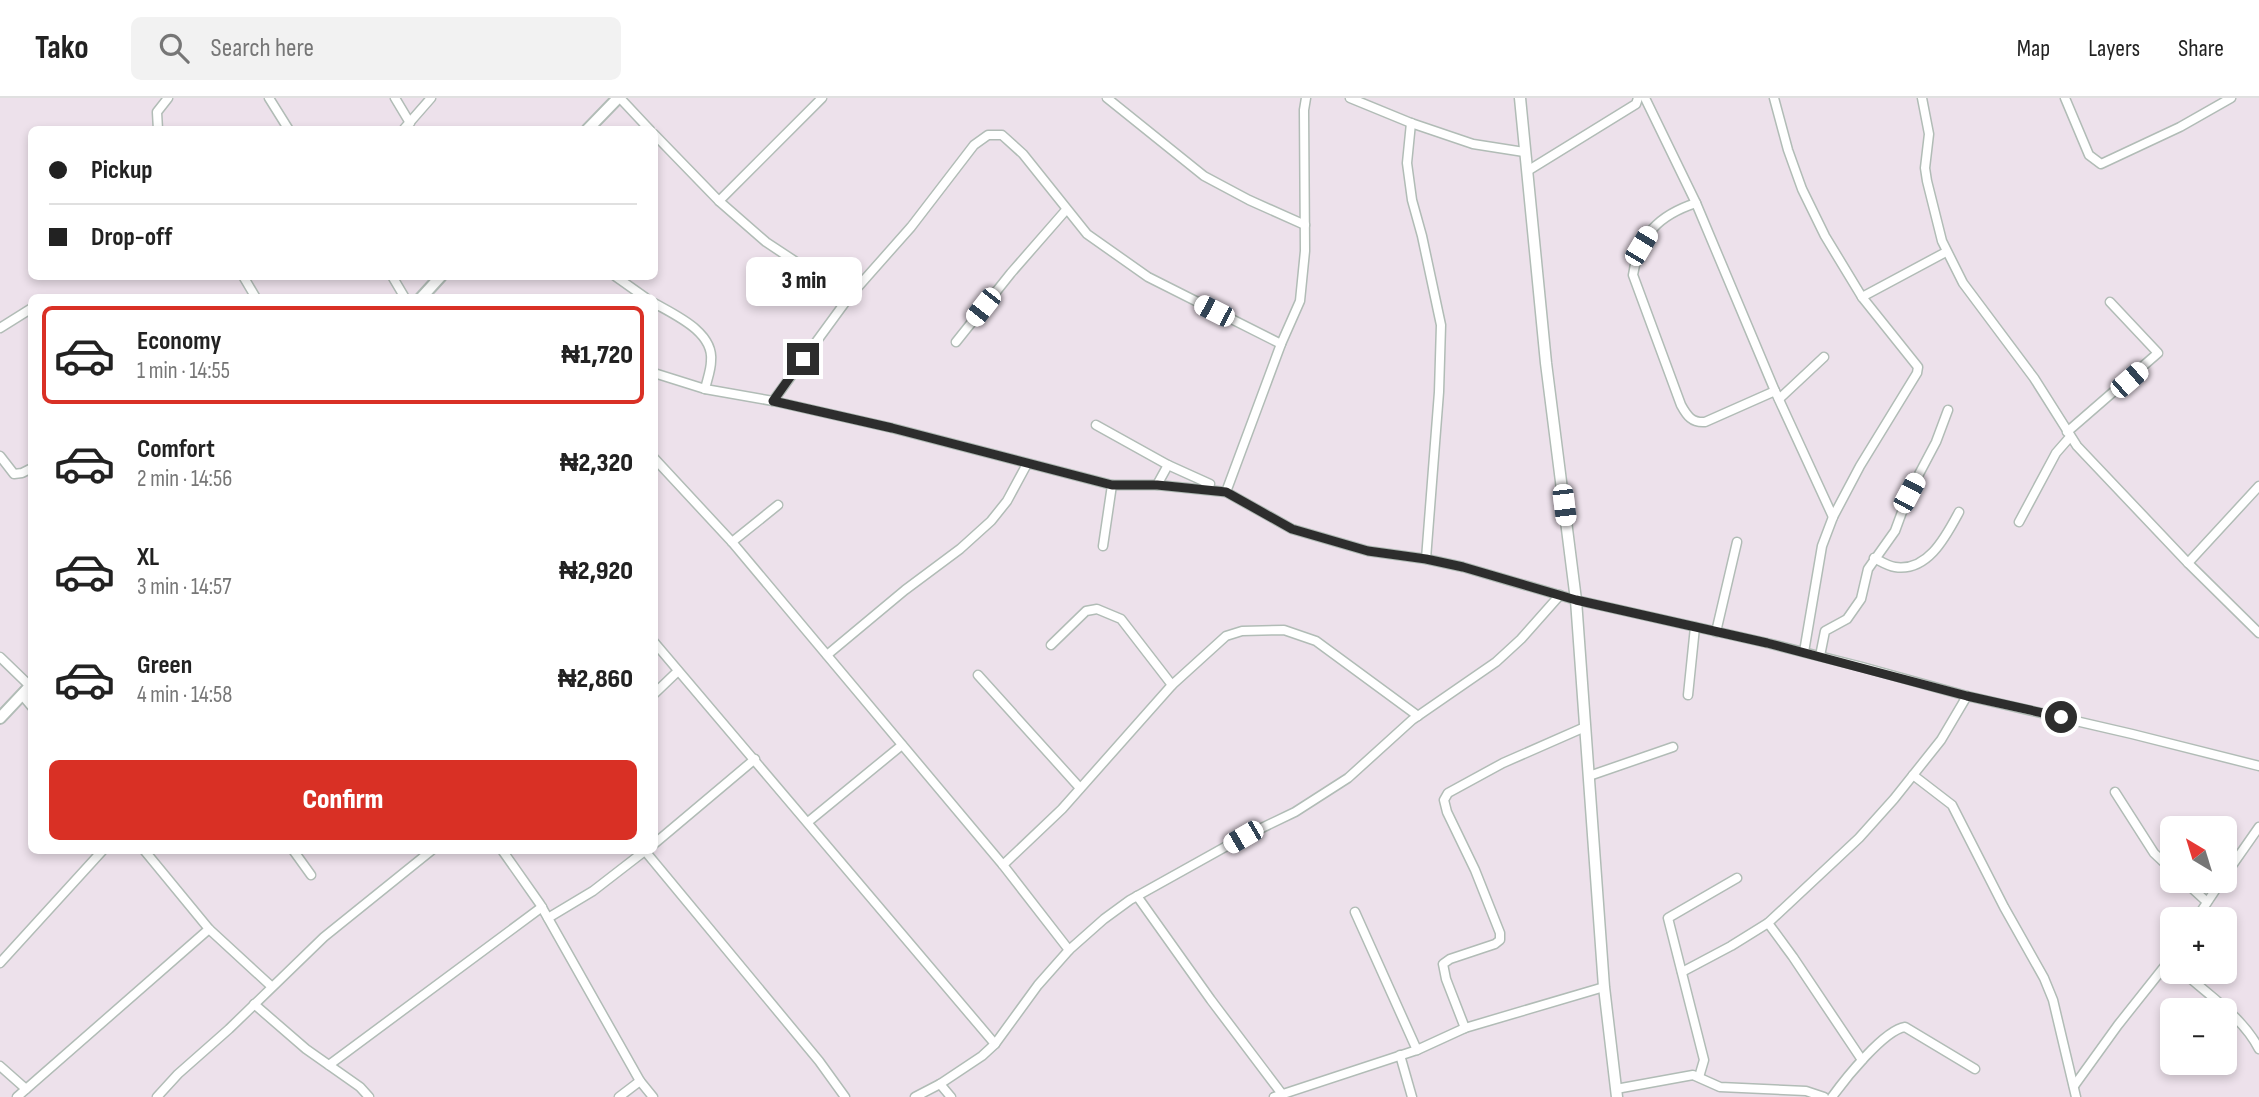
<!DOCTYPE html>
<meta charset="utf-8">
<style>
:root{--surface:#fff;--page:#f2f2f2;--text:#222;--muted:#767676;--line:#e0e0e0;--accent:#d93025}
body{margin:0;font-family:"Sofia Sans Condensed",sans-serif;background:var(--page);color:var(--text);height:100vh;display:flex;flex-direction:column;font-size:26px;white-space:nowrap}
*{box-sizing:border-box;margin:0}
p{font-size:23px;color:var(--muted)}
.icon{flex:none;width:38px;height:38px;fill:none;stroke:currentColor;stroke-width:2;stroke-linecap:round;stroke-linejoin:round}
.map{position:relative;flex:1;overflow:hidden}
.panel{position:absolute;left:28px;top:196px;width:630px;height:560px;display:flex;flex-direction:column;background:var(--surface);border-radius:10px;box-shadow:0 4px 10px #0003}
.panel>*{flex:none}
.hud{position:absolute;left:28px;top:28px;width:630px;height:154px;border-radius:10px;box-shadow:0 4px 10px #0003;display:grid;align-content:center;height:154px;padding:0 21px;background:var(--surface)}
.needle{width:46px;rotate:322deg}
.controls{position:absolute;left:2160px;top:718px;display:grid;gap:14px}
.controls a{display:grid;place-items:center;width:77px;height:77px;border-radius:10px;background:var(--surface);box-shadow:0 4px 10px #0003;font-size:35px}
.end{position:absolute;width:32px;height:32px;margin:-16px;border:9px solid #2d2d2d;background:#fff;box-shadow:0 0 0 4px #fff}
.from{border-radius:50%}
.bubble{position:absolute;height:49px;border-radius:10px;background:var(--surface);box-shadow:0 4px 10px #0003;font-size:23px;font-weight:800;line-height:49px;text-align:center}
.car{position:absolute;width:21px;height:42px;margin:-21px -10px;border-radius:9px;box-shadow:0 0 5px 2px #0007;background:linear-gradient(#fff 24%,#345 0 40%,#fff 0 76%,#345 0 86%,#fff 0)}
.hud b{display:flex;align-items:center;gap:24px;height:66px;font-size:26px}
.hud b+b{border-top:2px solid var(--line)}
.hud i{width:18px;height:18px;background:var(--text)}
ul{padding:12px 0 0;list-style:none}
li{display:flex;align-items:center;gap:21px;height:98px;margin:0 14px 10px;padding:0 7px;border:4px solid transparent;border-radius:10px}
li div{flex:1}
li b{display:block;font-size:26px}
li em{font-style:normal;font-weight:800}
li.on{border-color:var(--accent)}
li>.icon{width:63px;height:63px;stroke-width:1.5}
.action{display:flex;gap:14px;margin-top:auto;padding:14px 21px}
.action a{flex:1;height:80px;border-radius:10px;background:var(--accent);color:#fff;font-size:28px;font-weight:800;line-height:80px;text-align:center}
header{display:flex;align-items:center;gap:42px;box-sizing:border-box;height:98px;padding:0 35px;background:var(--surface);border-bottom:2px solid var(--line)}
header strong{font-size:33px}
nav{display:flex;gap:38px;margin-inline-start:auto;font-size:24px}
.search{width:490px;height:63px;background:var(--page);display:flex;align-items:center;gap:18px;box-sizing:border-box;padding:0 24px;border-radius:10px;color:var(--muted);font-size:26px}
.map>svg:first-child{display:block}
</style>
<header>
<strong>Tako</strong>
<div class="search"><svg class="icon" aria-label="search" viewBox="0 0 24 24"><circle cx="10" cy="10" r="6"/><path d="M15 15l6 6"/></svg>Search here</div>
<nav><a>Map</a><a>Layers</a><a>Share</a></nav>
</header>
<div class="map">
<svg width="2259" height="999" viewBox="0 0 2259 999">
<rect width="100%" height="100%" fill="#ede1eb"/>
<g fill="none" stroke-linecap="round" stroke-linejoin="round">
<g stroke="#b1bcb6" stroke-width="11">
<g id="minor">
<polyline points="269,0 289,32"/>
<polyline points="395,0 410,25"/>
<polyline points="620,0 650,32"/>
<polyline points="1107,0 1204,78 1249,102 1305,127"/>
<polyline points="1350,0 1411,25 1473,46 1524,54"/>
<polyline points="1645,0 1696,105 1775,293 1833,419"/>
<polyline points="1774,0 1788,52 1802,91 1825,138 1862,199 1918,269 1917,275 1860,368 1833,419 1822,448 1804,554"/>
<polyline points="1922,0 1929,36 1925,70 1927,83 1942,143 1963,185 2034,280 2077,348 2188,465 2259,535"/>
<polyline points="2065,0 2089,57 2101,66 2180,29 2231,0"/>
<polyline points="1411,25 1407,65 1412,102 1422,138 1441,227 1439,294 1426,461"/>
<polyline points="158,32 157,14 168,0"/>
<polyline points="403,32 431,0"/>
<polyline points="654,36 719,103 766,144 849,199"/>
<polyline points="1529,72 1636,6 1638,0"/>
<polyline points="719,103 822,0"/>
<path d="M1696,105C1659,117 1639,137 1633,177L1681,307C1687,318 1692,325 1705,324L1775,293"/>
<polyline points="243,178 256,200"/>
<polyline points="392,178 405,200"/>
<polyline points="615,178 646,200"/>
<polyline points="1862,199 1946,154"/>
<path d="M654,205C675,217 714,234 711,263C711,272 707,282 705,291"/>
<polyline points="0,230 32,210"/>
<polyline points="956,244 1011,175 1066,112"/>
<polyline points="654,275 705,291 773,303 892,330 1112,387 1157,387 1226,394 1292,431 1368,453 1426,461 1463,469 1576,502 1767,545 1862,569 1967,598 2132,636 2259,668"/>
<polyline points="1779,301 1824,259"/>
<polyline points="773,303 849,199 911,129 974,47 988,37 1002,37 1023,56 1087,136 1148,179 1281,246"/>
<polyline points="1096,327 1168,367 1210,386"/>
<polyline points="2067,334 2158,255 2110,204"/>
<polyline points="0,358 14,376 22,375 32,370"/>
<polyline points="654,360 732,444 1003,767 1069,852"/>
<polyline points="1157,387 1168,367"/>
<polyline points="1226,394 1281,246 1300,203 1305,153 1304,12 1306,0"/>
<polyline points="2019,424 2056,355 2070,339"/>
<polyline points="732,444 778,407"/>
<polyline points="1103,448 1112,387"/>
<path d="M1874,460C1880,463 1888,468 1895,469C1928,474 1946,438 1959,414"/>
<polyline points="2188,465 2259,388"/>
<polyline points="1716,534 1737,444"/>
<polyline points="654,544 995,946"/>
<polyline points="1051,547 1086,513 1097,511 1121,521 1172,587"/>
<polyline points="827,557 905,492 960,451 991,423 1007,403 1027,366"/>
<polyline points="1820,558 1825,533 1847,521 1861,501 1868,471 1895,433 1909,395 1936,344 1948,312"/>
<polyline points="0,559 30,588"/>
<polyline points="978,577 1080,690"/>
<polyline points="654,596 678,573"/>
<polyline points="22,597 32,609"/>
<polyline points="1688,597 1695,529"/>
<polyline points="1913,677 1952,707 2004,809 2044,880 2053,902 2076,999"/>
<polyline points="1589,678 1673,649"/>
<polyline points="2115,694 2154,755 2172,772"/>
<polyline points="808,724 902,647"/>
<polyline points="654,746 755,661"/>
<polyline points="144,752 209,831 271,888"/>
<polyline points="293,752 311,777"/>
<polyline points="502,752 540,806 640,983 653,999"/>
<polyline points="645,753 819,963 845,999"/>
<polyline points="1003,767 1062,711 1172,587 1226,538 1242,533 1284,532 1316,543 1418,618"/>
<polyline points="2224,779 2259,729"/>
<polyline points="2183,782 2207,804"/>
<polyline points="1137,798 1211,902 1282,996"/>
<polyline points="1355,814 1417,952"/>
<polyline points="548,820 593,793 646,752"/>
<polyline points="2196,821 2222,782"/>
<polyline points="1768,825 1793,859 1862,962"/>
<polyline points="0,865 103,752"/>
<path d="M2182,873C2208,897 2243,919 2259,951"/>
<polyline points="1682,874 1731,848 1768,825 1859,740 1894,701 1941,642 1967,598"/>
<polyline points="254,906 306,951 360,989 369,999"/>
<polyline points="1465,930 1446,881 1443,866 1450,861 1495,846 1500,842 1500,835 1475,772 1447,714 1444,702 1448,695 1503,665 1585,629"/>
<polyline points="1400,957 1412,999"/>
<polyline points="329,967 542,809"/>
<polyline points="0,968 26,991"/>
<polyline points="1699,979 1704,962 1668,820 1737,780"/>
<polyline points="940,986 951,999"/>
<polyline points="2074,988 2118,927 2172,859"/>
<polyline points="1616,991 1693,977 1720,989 1806,993 1824,999"/>
<polyline points="17,999 209,831"/>
<polyline points="157,999 178,976 229,931 324,839 432,752"/>
<polyline points="619,999 640,983"/>
<polyline points="915,999 940,986 982,958 995,946 1038,887 1069,852 1104,821 1130,802 1243,739 1295,714 1348,680 1412,622 1496,564 1521,541 1560,497"/>
<polyline points="1274,999 1417,952 1465,930 1604,889"/>
<path d="M1832,999C1845,981 1884,932 1905,929L1975,971"/>
</g>
</g>
<g stroke="#b1bcb6" stroke-width="13">
<polyline id="tertiary" points="1520,0 1546,265 1576,502 1604,889 1617,999"/>
</g>
<g stroke="#b1bcb6" stroke-width="14">
<g id="secondary">
<polyline points="587,32 618,0"/>
<polyline points="421,200 441,178"/>
<polyline points="0,620 32,586"/>
</g>
</g>
<use href="#minor" stroke="#fff" stroke-width="8"/>
<use href="#tertiary" stroke="#fff" stroke-width="10"/>
<use href="#secondary" stroke="#fff" stroke-width="10"/>
</g>
<g fill="none" stroke-linecap="round" stroke-linejoin="round">
<polyline stroke="#2d2d2d" stroke-width="9" points="803,261 773,303 892,330 1112,387 1157,387 1226,394 1292,431 1368,453 1426,461 1463,469 1576,502 1767,545 1967,598 2061,619"/>
</g>
</svg>
<div class="controls">
<a><svg class="needle" viewBox="-14 -14 28 28"><path d="M0-13l5 13h-10z" fill="#e53935"/><path d="M0 13l5-13h-10z" fill="#767676"/></svg></a>
<a>+</a>
<a>−</a>
</div>
<i class="end from" style="left:2061px;top:619px"></i>
<i class="end" style="left:803px;top:261px"></i>
<div class="bubble" style="left:746px;top:159px;width:116px">3 min</div>
<i class="car" style="left:1641px;top:148px;rotate:31deg"></i>
<i class="car" style="left:983px;top:209px;rotate:218deg"></i>
<i class="car" style="left:1214px;top:213px;rotate:297deg"></i>
<i class="car" style="left:2129px;top:282px;rotate:49deg"></i>
<i class="car" style="left:1909px;top:395px;rotate:28deg"></i>
<i class="car" style="left:1564px;top:407px;rotate:173deg"></i>
<i class="car" style="left:1243px;top:739px;rotate:240deg"></i>
<div class="hud">
<b><i class="from"></i>Pickup</b>
<b><i></i>Drop-off</b>
</div>
<section class="panel">
<ul>
<li class="on"><svg class="icon" aria-label="car" viewBox="0 0 24 24"><path d="M5 17H2v-5l4-1 3-4h7l3 4 3 1v5h-3M9 17h6M6 11h13"/><circle cx="7" cy="17" r="2"/><circle cx="17" cy="17" r="2"/></svg><div><b>Economy</b><p>1 min · 14:55</p></div><em>₦1,720</em></li>
<li><svg class="icon" aria-label="car" viewBox="0 0 24 24"><path d="M5 17H2v-5l4-1 3-4h7l3 4 3 1v5h-3M9 17h6M6 11h13"/><circle cx="7" cy="17" r="2"/><circle cx="17" cy="17" r="2"/></svg><div><b>Comfort</b><p>2 min · 14:56</p></div><em>₦2,320</em></li>
<li><svg class="icon" aria-label="car" viewBox="0 0 24 24"><path d="M5 17H2v-5l4-1 3-4h7l3 4 3 1v5h-3M9 17h6M6 11h13"/><circle cx="7" cy="17" r="2"/><circle cx="17" cy="17" r="2"/></svg><div><b>XL</b><p>3 min · 14:57</p></div><em>₦2,920</em></li>
<li><svg class="icon" aria-label="car" viewBox="0 0 24 24"><path d="M5 17H2v-5l4-1 3-4h7l3 4 3 1v5h-3M9 17h6M6 11h13"/><circle cx="7" cy="17" r="2"/><circle cx="17" cy="17" r="2"/></svg><div><b>Green</b><p>4 min · 14:58</p></div><em>₦2,860</em></li>
</ul>
<div class="action"><a>Confirm</a></div>
</section>
</div>
